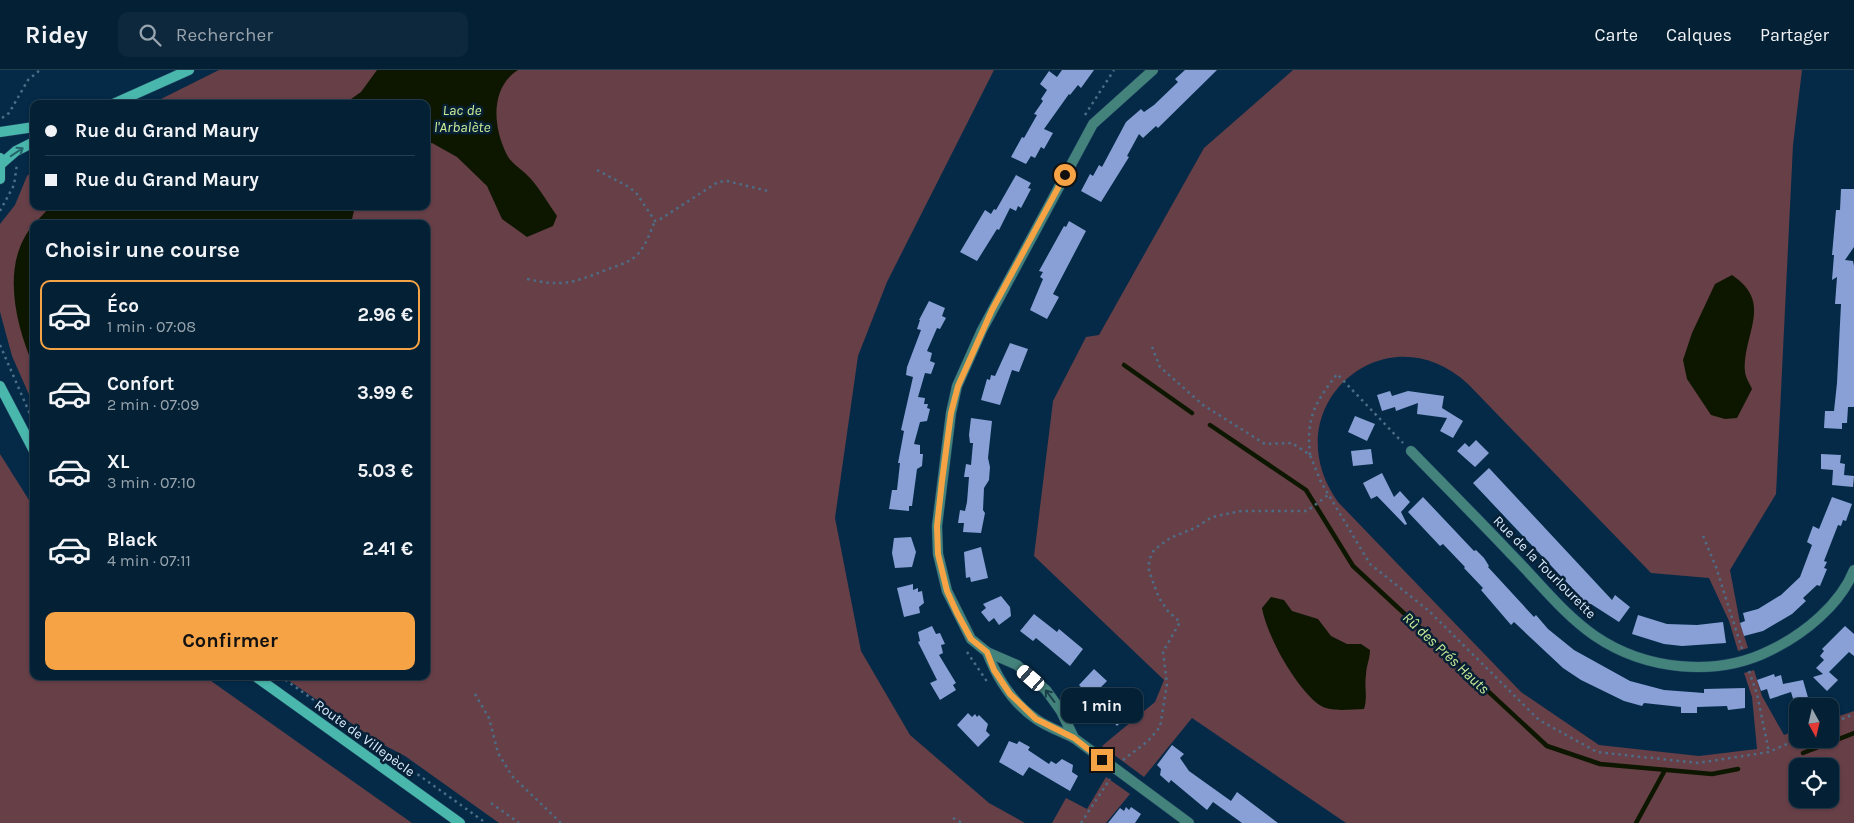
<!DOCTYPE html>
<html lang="fr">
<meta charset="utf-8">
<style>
:root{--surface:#032035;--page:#0d283d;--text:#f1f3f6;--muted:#97a3ad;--line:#243e50;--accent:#f5a345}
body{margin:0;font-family:Karla,sans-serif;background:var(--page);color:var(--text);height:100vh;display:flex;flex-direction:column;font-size:19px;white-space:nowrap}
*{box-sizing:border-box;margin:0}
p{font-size:16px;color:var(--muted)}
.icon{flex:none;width:28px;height:28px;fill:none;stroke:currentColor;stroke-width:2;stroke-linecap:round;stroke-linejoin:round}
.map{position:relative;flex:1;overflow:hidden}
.sheet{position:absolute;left:30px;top:150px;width:400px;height:460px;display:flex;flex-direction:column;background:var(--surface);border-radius:10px;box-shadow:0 1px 4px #0004,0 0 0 1px var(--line)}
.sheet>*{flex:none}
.hud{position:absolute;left:30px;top:30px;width:400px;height:110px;border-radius:10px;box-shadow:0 1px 4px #0004,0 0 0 1px var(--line);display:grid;align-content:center;height:110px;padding:0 15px;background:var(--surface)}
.needle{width:32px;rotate:172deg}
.tools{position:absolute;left:1789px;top:628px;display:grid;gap:10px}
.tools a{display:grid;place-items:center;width:50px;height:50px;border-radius:10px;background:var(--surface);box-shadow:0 1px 4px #0004,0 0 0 1px var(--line);font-size:25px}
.end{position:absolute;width:22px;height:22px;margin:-11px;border:6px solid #f5a345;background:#111;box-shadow:0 0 0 2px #111}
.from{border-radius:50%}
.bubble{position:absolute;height:35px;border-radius:10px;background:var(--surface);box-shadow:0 1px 4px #0004,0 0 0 1px var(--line);font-size:16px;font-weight:700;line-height:35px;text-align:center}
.car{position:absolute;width:15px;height:30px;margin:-15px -8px;border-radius:6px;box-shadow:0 0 4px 1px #0007;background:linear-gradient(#fff 24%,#345 0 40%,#fff 0 76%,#345 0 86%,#fff 0)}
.hud b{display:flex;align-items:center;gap:18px;height:48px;font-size:19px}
.hud b+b{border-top:1px solid var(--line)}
.hud i{width:12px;height:12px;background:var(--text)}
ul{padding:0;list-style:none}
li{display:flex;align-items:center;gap:15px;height:70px;margin:0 10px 8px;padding:0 5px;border:2px solid transparent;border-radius:10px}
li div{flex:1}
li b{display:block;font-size:19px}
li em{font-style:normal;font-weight:700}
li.current{border-color:var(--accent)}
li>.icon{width:45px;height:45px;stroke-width:1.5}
h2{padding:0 15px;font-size:22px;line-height:60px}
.cta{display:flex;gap:10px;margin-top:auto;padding:10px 15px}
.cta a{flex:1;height:58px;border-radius:10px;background:var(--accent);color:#111;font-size:20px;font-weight:700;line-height:58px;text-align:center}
header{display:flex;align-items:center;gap:30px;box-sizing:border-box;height:70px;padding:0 25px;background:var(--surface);border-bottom:1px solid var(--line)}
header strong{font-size:24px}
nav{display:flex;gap:28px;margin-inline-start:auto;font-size:18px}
.search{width:350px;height:45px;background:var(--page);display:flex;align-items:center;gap:12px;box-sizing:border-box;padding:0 18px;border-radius:10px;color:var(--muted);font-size:19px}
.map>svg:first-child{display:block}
</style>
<header>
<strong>Ridey</strong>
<div class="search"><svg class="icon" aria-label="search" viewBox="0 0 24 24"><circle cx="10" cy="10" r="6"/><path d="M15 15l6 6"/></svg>Rechercher</div>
<nav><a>Carte</a><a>Calques</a><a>Partager</a></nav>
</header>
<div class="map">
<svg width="1854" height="753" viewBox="0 0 1854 753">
<rect width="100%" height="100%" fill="#042a47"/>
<g fill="#663f47" fill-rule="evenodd">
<polygon points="219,0 994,0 887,212 858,286 835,448 861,581 910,665 989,733 1025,753 499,753 405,686 380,673 282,606 426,606 426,154 34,154 34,336 12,286 0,242 0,154 15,135 27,106 34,99 34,136 426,136 426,34 151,34"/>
<path d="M1293,0H1802L1793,75L1776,424L1730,500L1740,553L1748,578L1738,581L1729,551L1709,508L1651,503L1468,314C1385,237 1271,338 1338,432L1521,622L1599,675L1699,686L1757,679L1752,627L1744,603L1754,600L1762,626L1784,665L1797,660L1798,669H1830V649L1854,641V753H1346L1192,648L1144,707L1102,676L1155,632L1164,610L1034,486L1053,331L1086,267L1099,265L1204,78ZM1798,696H1830V729H1798Z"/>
<polygon points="0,384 34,438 34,606 204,606 412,753 0,753"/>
<polygon points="1106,707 1130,724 1106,753 1052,753 1066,728 1087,739"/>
</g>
<g fill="#0d1700">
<path d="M377,0H518C490,18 493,56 506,83C510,93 523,100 530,108C540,119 548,133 557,146L553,156L527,167L502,149L487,116L457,87L432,73L426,75V34H344L361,22Z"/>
<polygon points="51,136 355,136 351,154 34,154"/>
<path d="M34,154V297C15,254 0,192 34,154Z"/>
<path d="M1732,205C1774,233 1743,263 1745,301C1745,307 1750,314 1752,319L1737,348L1725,349L1711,345L1687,309L1683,290L1692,263L1715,214Z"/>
<path d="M1271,527L1284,530L1292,541L1318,549L1331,566L1347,574H1361L1370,580C1370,589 1366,596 1366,605C1364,617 1368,627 1364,639C1350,639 1330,643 1318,634C1295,616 1267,566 1262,538Z"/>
</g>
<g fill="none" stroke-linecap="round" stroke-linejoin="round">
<g stroke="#0d1700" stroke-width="4.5">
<polyline points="1124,295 1192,343"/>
<polyline points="1210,355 1306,420 1353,496 1547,676 1600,694 1712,704 1738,699"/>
<polyline points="1803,683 1854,663"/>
<polyline points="1636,753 1665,700"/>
</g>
</g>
<g fill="#88a0d6">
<polygon points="1062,0 1094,0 1081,18 1078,15 1070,25 1069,24 1044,59 1053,63 1044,79 1041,77 1035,88 1031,86 1026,94 1011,87 1022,67 1024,68 1037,45 1034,44 1043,31 1041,29 1047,20 1040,14 1049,1 1057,7"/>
<polygon points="1185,0 1217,0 1158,58 1156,56 1143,68 1139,64 1127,86 1129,87 1101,132 1081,121 1090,104 1093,106 1099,95 1102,97 1126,52 1141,39 1144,42 1154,35 1178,12 1175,9"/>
<polygon points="1016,105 1031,113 1028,118 1031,119 1021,138 1018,136 1016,141 1010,138 999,160 997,159 977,191 960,182 985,140 991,144 994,139 996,140"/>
<polygon points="1841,119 1854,119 1854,177 1845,190 1853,191 1854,196 1854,337 1848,337 1847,353 1842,353 1842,359 1824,358 1825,341 1834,341 1837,313 1841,234 1835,234 1837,207 1832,210 1834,185 1832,185 1836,140 1840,140"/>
<polygon points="1069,151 1086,161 1053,224 1059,227 1047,249 1030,240 1043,209 1040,207 1043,202 1039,201 1064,156 1066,157"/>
<polygon points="929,231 945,238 942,246 946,248 940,259 937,258 927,281 932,283 930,291 935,293 931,304 925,303 918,327 925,328 924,334 928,334 927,338 930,339 927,351 920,352 914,374 920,375 920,384 923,384 922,396 917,399 912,436 909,436 909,441 889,439 892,420 897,420 900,393 898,393 904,361 901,360 913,307 906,305 907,297 921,260 917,259 920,250 919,250"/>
<polygon points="1010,273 1028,279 1019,302 1012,300 1000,335 981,330 987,309 990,310 991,305 995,306"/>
<polygon points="1390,321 1392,326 1408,321 1444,326 1442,338 1463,351 1453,368 1440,361 1447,348 1417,344 1418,333 1396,341 1395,337 1382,341 1377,325"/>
<polygon points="1355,346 1375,354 1367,371 1348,362"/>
<polygon points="971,348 992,351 988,388 990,397 989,410 984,418 983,440 985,443 981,463 963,462 964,453 958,453 960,440 965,441 967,432 969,407 964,407 966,394 971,395 973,373 970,373 969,365"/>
<polygon points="1476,370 1489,383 1475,397 1457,381 1465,373 1469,377"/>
<polygon points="1371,379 1373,394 1353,396 1351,381"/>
<polygon points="1821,384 1841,385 1840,393 1845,394 1844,405 1854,406 1853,417 1832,415 1833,400 1821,399"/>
<polygon points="1489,398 1612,530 1615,525 1630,537 1619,552 1591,534 1589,536 1473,413"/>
<polygon points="1382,403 1394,427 1400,421 1410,432 1401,442 1407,454 1405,455 1377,426 1371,429 1363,413"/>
<polygon points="1423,427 1474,481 1476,480 1484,488 1489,496 1488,497 1534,547 1536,545 1548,559 1574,580 1630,611 1664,620 1704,623 1704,619 1745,618 1745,638 1728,640 1727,636 1697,637 1697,643 1681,643 1681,637 1644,633 1642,636 1624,631 1581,610 1563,598 1514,552 1511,555 1481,520 1483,518 1464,498 1465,497 1443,474 1440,476 1408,442"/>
<polygon points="1832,427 1852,434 1846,451 1843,450 1841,456 1838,455 1824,491 1827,492 1824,498 1827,499 1820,516 1817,515 1803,528 1806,531 1792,544 1763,561 1744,566 1740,553 1745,551 1743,543 1758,539 1781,525 1800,507 1812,475 1807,472 1813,456 1819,459"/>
<polygon points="911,467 916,482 912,497 895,498 892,483 894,468"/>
<polygon points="981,477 988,508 971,512 970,507 966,508 964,482"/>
<polygon points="913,514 913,520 918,518 918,522 922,521 924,533 919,537 920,543 904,547 897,518"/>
<polygon points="1001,526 1010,537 1011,546 999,555 994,548 989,552 981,542 986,538 983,534"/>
<polygon points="1034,544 1057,562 1059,559 1083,579 1070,596 1036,568 1033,571 1020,561"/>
<polygon points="1638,545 1667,554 1697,555 1723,552 1726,573 1682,576 1664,574 1632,564"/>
<polygon points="932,556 936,564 940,563 945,574 941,575 943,583 939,585 956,613 953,615 956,620 940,630 930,613 937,610 918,572 920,571 918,562"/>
<polygon points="1845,556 1854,564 1854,586 1849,582 1829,602 1838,610 1827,621 1813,607 1823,604 1816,598 1824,590 1820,586 1824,581 1822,579"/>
<polygon points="1094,599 1107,611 1100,618 1126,639 1124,641 1128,645 1117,656 1109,647 1104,652 1093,641 1098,635 1079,615"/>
<polygon points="1774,604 1775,607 1781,605 1783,614 1803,610 1809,631 1795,635 1791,622 1770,629 1767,619 1761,621 1757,610"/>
<polygon points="968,643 972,647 975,644 977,647 979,645 988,654 986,661 990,665 978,677 957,655"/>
<polygon points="1009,671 1017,674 1019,671 1030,677 1028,680 1049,694 1051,691 1056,694 1062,689 1073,695 1072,702 1078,706 1070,721 1029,697 1023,706 999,692"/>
<polygon points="1172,675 1184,684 1180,688 1189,701 1231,731 1237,722 1278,753 1242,753 1213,732 1207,740 1171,710 1169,713 1160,705 1161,699 1157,695"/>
<polygon points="1126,737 1129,740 1131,737 1141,744 1135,753 1108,753 1120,738 1124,741"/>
</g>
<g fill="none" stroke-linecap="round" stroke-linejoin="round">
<g stroke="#224561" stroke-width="11">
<g id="minor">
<polyline points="1153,0 1093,54 982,260 957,316 951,343 937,456 938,484 947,521 971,569 987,582 1017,595 1046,620 1061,641 1074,668 1189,753"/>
<path d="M1411,381C1444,415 1478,449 1511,484C1538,511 1563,544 1595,566C1645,600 1716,608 1771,580C1804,564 1840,535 1854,500"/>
<path d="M987,582C997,608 1013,633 1036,649C1047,657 1062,662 1074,668"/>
</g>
</g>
<g stroke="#224561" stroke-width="11">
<g id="secondary">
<polyline points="113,34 189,0"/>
<polyline points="0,62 34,57"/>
<polyline points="0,88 0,109"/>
<polyline points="1,94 16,81 34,72"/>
<polyline points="0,316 34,381"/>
<polyline points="255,606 460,753"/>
</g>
</g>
<g stroke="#4d6d86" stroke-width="2.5" stroke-dasharray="2.5 4" stroke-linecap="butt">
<polyline points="1085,45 1114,0"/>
<polyline points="2,48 9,43 28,10 40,0"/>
<polyline points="597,100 629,117 637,124 655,151 659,150 718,112 727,111 768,121"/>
<polyline points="0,141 14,115 17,94"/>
<path d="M527,209C563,217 572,213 606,200C617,195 628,194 637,185C646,176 650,162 655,151"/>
<polyline points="0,275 33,351"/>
<polyline points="1152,277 1160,297 1203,335 1265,374 1292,373 1310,385 1321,412 1370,494 1429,541 1539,650 1597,682 1698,693 1769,682 1798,669"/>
<path d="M1310,385C1306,347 1315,333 1337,304L1403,373"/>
<polyline points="1703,466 1716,497 1742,579"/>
<polyline points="967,582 988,613"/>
<polyline points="1749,601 1757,624 1769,682"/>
<polyline points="280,606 486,753"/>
<polyline points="475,624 489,648 498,683 512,706 561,753"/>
<polyline points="1830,654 1854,644"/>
<polyline points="1123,690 1148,671 1160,657 1167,614 1163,582 1180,552 1168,541 1159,528 1149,501 1149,490 1154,480 1170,468 1195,458 1212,447 1241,441 1307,441 1328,425"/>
<polyline points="491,733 519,753"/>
<polyline points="953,748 962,753"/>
<polyline points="1081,753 1110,709"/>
</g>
<use href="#minor" stroke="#44837c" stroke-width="10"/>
<use href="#secondary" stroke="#4ab7ac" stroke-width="10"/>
</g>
<defs><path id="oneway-shaft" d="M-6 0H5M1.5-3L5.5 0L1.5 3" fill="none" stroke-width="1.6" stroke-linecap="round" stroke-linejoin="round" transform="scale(1.25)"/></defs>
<use stroke="#25646b" href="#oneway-shaft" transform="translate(17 82) rotate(-34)"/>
<use stroke="#193e4a" href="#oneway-shaft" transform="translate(1050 626) rotate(-127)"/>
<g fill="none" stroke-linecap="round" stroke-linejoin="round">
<polyline stroke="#f5a345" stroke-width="6" points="1065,105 992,240 958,316 951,343 942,411 937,456 938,484 947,521 957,543 971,569 987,582 994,600 1010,624 1036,649 1074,668 1102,690"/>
</g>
<g text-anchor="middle" stroke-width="5" stroke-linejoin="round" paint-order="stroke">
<g font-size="14" fill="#d8ecff" stroke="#072035">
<text transform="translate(1545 497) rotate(45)" y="5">Rue de la Tourlourette</text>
<text transform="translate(365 668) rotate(36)" y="5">Route de Villepècle</text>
</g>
<g font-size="15" font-style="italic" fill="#ccee97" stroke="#072035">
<text x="462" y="45">Lac de<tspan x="462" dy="17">l'Arbalète</tspan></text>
<text transform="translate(1446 583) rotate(43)" y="5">Rû des Prés Hauts</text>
</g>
</g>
</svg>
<div class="tools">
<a><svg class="needle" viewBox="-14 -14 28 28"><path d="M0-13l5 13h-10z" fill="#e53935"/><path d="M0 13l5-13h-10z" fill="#97a3ad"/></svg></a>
<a><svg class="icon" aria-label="locate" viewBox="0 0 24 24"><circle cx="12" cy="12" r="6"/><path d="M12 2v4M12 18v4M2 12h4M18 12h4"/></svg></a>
</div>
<i class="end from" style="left:1065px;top:105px"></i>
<i class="end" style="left:1102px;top:690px"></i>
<div class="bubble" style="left:1061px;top:618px;width:82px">1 min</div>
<i class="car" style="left:1031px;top:608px;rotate:311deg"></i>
<div class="hud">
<b><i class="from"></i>Rue du Grand Maury</b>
<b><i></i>Rue du Grand Maury</b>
</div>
<section class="sheet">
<h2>Choisir une course</h2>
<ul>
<li class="current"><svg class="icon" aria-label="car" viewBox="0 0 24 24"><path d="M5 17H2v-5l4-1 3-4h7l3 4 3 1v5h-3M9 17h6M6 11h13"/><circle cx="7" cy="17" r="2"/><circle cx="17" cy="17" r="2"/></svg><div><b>Éco</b><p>1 min · 07:08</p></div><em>2.96 €</em></li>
<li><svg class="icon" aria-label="car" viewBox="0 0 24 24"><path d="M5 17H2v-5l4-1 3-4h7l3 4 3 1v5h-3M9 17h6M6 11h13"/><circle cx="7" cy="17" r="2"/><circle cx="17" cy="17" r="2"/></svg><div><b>Confort</b><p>2 min · 07:09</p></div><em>3.99 €</em></li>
<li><svg class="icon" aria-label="car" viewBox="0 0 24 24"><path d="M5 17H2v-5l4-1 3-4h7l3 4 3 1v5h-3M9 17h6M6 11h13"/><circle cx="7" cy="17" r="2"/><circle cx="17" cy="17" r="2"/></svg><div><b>XL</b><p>3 min · 07:10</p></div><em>5.03 €</em></li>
<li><svg class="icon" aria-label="car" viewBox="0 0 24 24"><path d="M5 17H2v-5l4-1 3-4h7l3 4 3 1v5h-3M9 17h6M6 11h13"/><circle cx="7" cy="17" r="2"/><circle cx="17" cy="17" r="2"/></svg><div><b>Black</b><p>4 min · 07:11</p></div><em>2.41 €</em></li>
</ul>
<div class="cta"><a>Confirmer</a></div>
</section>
</div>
